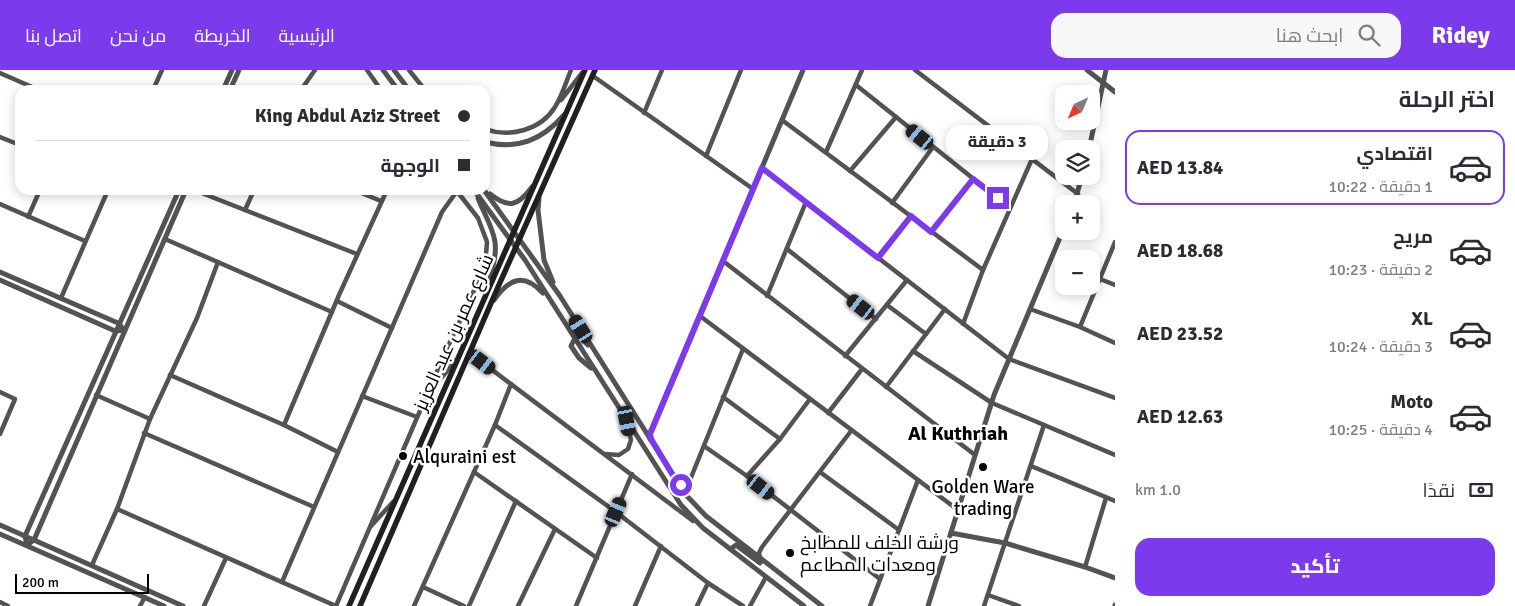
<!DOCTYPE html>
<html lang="ar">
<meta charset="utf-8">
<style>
:root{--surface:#fff;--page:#f7f7f7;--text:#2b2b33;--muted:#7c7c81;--line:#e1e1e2;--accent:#7c3aed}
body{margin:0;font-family:Signika,Cairo,sans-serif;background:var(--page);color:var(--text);direction:rtl;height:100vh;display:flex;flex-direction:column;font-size:19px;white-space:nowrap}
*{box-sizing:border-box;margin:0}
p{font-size:16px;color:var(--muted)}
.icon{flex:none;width:28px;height:28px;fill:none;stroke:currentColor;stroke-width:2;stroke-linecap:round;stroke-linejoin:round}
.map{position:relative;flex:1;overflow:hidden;direction:ltr}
.panel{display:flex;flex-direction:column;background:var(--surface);width:400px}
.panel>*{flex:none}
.hud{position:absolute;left:15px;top:15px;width:475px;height:110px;border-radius:15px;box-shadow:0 2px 12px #0003;direction:rtl;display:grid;align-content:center;height:110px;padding:0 20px;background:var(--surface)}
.needle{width:32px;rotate:224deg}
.controls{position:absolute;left:1055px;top:15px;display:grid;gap:10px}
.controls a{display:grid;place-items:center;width:45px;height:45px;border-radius:10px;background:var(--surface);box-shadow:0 2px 12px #0003;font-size:25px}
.scale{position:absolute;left:15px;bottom:12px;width:134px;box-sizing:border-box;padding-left:5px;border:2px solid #000;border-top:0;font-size:14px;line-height:18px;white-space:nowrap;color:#000;-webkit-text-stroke:4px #fff;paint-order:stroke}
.end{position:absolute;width:22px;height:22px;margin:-11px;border:6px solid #7c3aed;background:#fff;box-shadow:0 0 0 2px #fff}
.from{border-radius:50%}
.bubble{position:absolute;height:35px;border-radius:15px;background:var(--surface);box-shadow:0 2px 12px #0003;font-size:16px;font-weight:800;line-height:35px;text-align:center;direction:rtl}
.car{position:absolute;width:15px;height:30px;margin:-15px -8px;border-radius:6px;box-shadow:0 0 4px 1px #0007;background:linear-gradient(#222 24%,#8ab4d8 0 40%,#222 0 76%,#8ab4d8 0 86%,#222 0)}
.hud b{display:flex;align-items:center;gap:18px;height:48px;font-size:19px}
.hud b+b{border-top:1px solid var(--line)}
.hud i{width:12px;height:12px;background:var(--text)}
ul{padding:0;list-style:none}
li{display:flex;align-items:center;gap:15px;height:75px;margin:0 10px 8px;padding:0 10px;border:2px solid transparent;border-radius:15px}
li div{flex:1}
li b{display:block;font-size:19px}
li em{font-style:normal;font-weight:800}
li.current{border-color:var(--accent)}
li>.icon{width:45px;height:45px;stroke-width:1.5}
h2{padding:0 20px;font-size:22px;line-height:60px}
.pay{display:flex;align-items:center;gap:12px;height:55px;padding:0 20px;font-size:19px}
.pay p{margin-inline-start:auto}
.button{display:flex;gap:10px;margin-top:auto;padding:10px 20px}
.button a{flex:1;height:58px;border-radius:15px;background:var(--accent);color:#fff;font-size:20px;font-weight:800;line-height:58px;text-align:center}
header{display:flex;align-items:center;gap:30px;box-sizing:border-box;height:70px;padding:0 25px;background:var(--accent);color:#fff}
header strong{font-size:24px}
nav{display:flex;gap:28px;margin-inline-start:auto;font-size:18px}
.search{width:350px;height:45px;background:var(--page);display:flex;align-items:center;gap:12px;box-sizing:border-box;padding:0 18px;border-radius:15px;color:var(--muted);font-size:19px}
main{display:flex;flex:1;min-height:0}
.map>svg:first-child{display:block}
</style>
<header>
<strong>Ridey</strong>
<div class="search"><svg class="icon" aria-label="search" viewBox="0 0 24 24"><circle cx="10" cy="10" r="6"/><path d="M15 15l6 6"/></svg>ابحث هنا</div>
<nav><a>الرئيسية</a><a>الخريطة</a><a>من نحن</a><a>اتصل بنا</a></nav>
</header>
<main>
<section class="panel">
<h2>اختر الرحلة</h2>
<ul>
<li class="current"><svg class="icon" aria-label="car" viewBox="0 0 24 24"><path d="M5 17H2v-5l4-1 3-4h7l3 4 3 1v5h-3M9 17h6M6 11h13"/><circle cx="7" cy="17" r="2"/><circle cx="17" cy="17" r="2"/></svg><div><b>اقتصادي</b><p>1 دقيقة · 10:22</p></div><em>AED 13.84</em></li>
<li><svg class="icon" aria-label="car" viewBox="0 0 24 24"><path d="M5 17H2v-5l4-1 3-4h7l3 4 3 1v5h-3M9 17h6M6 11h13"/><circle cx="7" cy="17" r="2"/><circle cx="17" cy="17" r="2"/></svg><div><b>مريح</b><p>2 دقيقة · 10:23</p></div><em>AED 18.68</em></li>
<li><svg class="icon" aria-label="car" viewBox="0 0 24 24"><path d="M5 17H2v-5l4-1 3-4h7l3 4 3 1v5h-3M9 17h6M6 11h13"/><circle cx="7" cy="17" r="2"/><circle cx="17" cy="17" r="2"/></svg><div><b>XL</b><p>3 دقيقة · 10:24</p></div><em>AED 23.52</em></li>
<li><svg class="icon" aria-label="car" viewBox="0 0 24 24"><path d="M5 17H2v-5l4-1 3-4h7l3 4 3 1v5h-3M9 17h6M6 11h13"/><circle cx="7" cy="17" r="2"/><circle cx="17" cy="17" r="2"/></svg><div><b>Moto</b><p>4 دقيقة · 10:25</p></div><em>AED 12.63</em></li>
</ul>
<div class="pay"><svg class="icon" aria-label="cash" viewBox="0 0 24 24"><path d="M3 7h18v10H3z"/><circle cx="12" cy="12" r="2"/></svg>نقدًا<p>1.0 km</p></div>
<div class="button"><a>تأكيد</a></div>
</section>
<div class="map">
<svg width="1115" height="536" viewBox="0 0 1115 536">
<rect width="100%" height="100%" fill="#fff"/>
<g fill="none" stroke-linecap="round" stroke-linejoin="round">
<g stroke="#535353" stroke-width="4.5">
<polyline points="367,0 381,20"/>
<polyline points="409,0 425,20"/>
<polyline points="915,0 1078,124"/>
<polyline points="0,3 39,20"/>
<polyline points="593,6 753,119"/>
<polyline points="856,15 1010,138"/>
<polyline points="153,20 162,0"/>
<polyline points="301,20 315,0"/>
<polyline points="561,30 582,3"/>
<polyline points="644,43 662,0"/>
<polyline points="782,50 983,200"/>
<path d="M485,59C510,68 541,60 555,37C562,26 566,12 571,0"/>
<polyline points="0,67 20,75"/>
<polyline points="826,82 862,0"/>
<polyline points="706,86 741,0"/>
<polyline points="762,98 1009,289 1115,328"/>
<polyline points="850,101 896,47"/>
<polyline points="194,120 357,184"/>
<polyline points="354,120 381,131"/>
<polyline points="892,133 933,77"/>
<polyline points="0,134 85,171"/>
<polyline points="245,140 254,120"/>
<polyline points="28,147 40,120"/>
<polyline points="931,162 973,109"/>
<polyline points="165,169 332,242"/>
<polyline points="787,179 876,249"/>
<polyline points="878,187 911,146"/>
<polyline points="723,191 975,385"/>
<polyline points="1100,209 1115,215"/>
<polyline points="767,226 806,132"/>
<polyline points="61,228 108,120"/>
<polyline points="337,231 392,258"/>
<polyline points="887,235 926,264"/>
<polyline points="1030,239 1080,257 1115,273"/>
<polyline points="700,246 958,440"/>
<polyline points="963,254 983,200 1032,89"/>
<polyline points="1080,257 1115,172"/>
<polyline points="913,281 992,333 1115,385"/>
<polyline points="471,284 693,451"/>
<polyline points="845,286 907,210"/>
<polyline points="170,305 284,355 338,382"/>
<polyline points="886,317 945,239"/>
<polyline points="430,319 443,306 455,291"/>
<polyline points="0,322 15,329 0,364"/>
<polyline points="96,325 150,349"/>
<polyline points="362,326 417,347"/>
<polyline points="723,327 780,369 747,406"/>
<polyline points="828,343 862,299"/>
<polyline points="284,355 339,225 387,120"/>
<polyline points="495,355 616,442 708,513 743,536"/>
<polyline points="144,363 314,437"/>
<polyline points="780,369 810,329"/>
<polyline points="704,376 747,406 880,509"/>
<polyline points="605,384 619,385 628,379 631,370 627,353"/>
<polyline points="1031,396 1115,431"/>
<polyline points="474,402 597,488"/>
<polyline points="820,402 899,460"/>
<polyline points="690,410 743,279"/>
<polyline points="679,414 684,416 690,410 685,424"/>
<polyline points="117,439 336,536"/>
<polyline points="371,456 393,432"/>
<polyline points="760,488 759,483 762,477 851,361"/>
<polyline points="92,495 117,439 150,349 197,248 218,192"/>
<polyline points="1085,497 1106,428"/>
<polyline points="282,512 442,142 457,121"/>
<polyline points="423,517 464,536"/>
<polyline points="988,525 1019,536"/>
<polyline points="0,532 8,536"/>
<polyline points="140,536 145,527"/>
<polyline points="204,536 226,488"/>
<polyline points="336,536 444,285 485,197 487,172 478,148 456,120"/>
<polyline points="414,536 495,355 511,314"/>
<polyline points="469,536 516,431"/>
<polyline points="518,536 555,459"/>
<polyline points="576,536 632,404"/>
<polyline points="635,536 661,476"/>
<polyline points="697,536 708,513"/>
<polyline points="750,536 766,507"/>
<polyline points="870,536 918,410"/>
<polyline points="984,536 1044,355"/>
</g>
<g stroke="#535353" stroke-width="5">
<polyline points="383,0 398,20"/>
<polyline points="394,0 409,20"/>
<polyline points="1087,0 1115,22"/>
<polyline points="223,20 232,0"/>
<polyline points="230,20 239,0"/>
<path d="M485,72C518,80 542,70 564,45"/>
<polyline points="1089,79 1106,0"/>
<polyline points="179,120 25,466 27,475 34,470 186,120"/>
<polyline points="474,120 525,190 681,435 703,458 804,536"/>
<polyline points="484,120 560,226 685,424 706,446 822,536"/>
<path d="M490,124C509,139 518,136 532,117"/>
<path d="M478,128C483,142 493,157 495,172C497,187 491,203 487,218"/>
<polyline points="539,128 538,140 544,190 553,212"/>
<polyline points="1074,134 1082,106"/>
<polyline points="0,202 118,253 124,260"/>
<polyline points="0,210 115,261 124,260"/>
<path d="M494,230C509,209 523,202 543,223"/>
<path d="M588,275C584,270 580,267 574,270L571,276L579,288L591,298"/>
<polyline points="650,369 650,364 803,0"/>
<polyline points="0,455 183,536"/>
<polyline points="951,463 1005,473 1085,497 1115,508"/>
<polyline points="0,464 164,536"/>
<polyline points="733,481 732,478 736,475 760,493"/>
<polyline points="928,536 994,325 1064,158"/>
<polyline points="1115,536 1115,535"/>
</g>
<g stroke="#202020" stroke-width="5.5">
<polyline points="349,536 585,0"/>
<polyline points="360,536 498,217 595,0"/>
</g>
</g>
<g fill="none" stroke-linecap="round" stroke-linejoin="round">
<polyline stroke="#7c3aed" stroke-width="6" points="681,415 677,412 651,369 650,364 762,98 878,188 911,146 931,162 973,109 998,128"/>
</g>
<g fill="#000" stroke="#fff" stroke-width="2">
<circle cx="403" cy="386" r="5"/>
<circle cx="983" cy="397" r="5"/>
<circle cx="790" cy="483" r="5"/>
</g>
<g text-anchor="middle" stroke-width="5" stroke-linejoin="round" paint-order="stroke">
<g font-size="19" fill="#000" stroke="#fff">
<text transform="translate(453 262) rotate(-66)" y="7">شارع عمر بن عبد العزيز</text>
</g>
<g font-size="19" fill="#000" stroke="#fff" text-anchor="start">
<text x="413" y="393">Alquraini est</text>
<text x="983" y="423" text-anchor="middle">Golden Ware<tspan x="983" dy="22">trading</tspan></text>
<text x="800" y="479">ورشة الخلف للمطابخ<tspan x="800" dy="22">ومعدات المطاعم</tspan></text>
</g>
<g font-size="20" font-weight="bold" fill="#000" stroke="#fff">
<text x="958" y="370">Al Kuthriah</text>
</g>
</g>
</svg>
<div class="controls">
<a><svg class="needle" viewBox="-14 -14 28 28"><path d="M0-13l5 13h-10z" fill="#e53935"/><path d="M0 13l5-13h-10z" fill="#7c7c81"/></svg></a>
<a><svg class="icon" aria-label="layers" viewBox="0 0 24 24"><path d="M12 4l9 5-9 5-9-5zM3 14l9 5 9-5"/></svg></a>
<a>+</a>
<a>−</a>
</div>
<div class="scale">200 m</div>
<i class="end from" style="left:681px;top:415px"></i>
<i class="end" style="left:998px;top:128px"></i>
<div class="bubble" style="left:946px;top:55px;width:102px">3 دقيقة</div>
<i class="car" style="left:920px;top:67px;rotate:309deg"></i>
<i class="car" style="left:861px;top:237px;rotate:308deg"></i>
<i class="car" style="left:581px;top:259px;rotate:328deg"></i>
<i class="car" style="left:482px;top:292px;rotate:127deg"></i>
<i class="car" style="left:627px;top:351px;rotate:169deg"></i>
<i class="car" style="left:761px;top:417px;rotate:128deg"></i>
<i class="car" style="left:616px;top:442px;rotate:23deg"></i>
<div class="hud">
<b><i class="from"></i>King Abdul Aziz Street</b>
<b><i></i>الوجهة</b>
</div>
</div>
</main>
